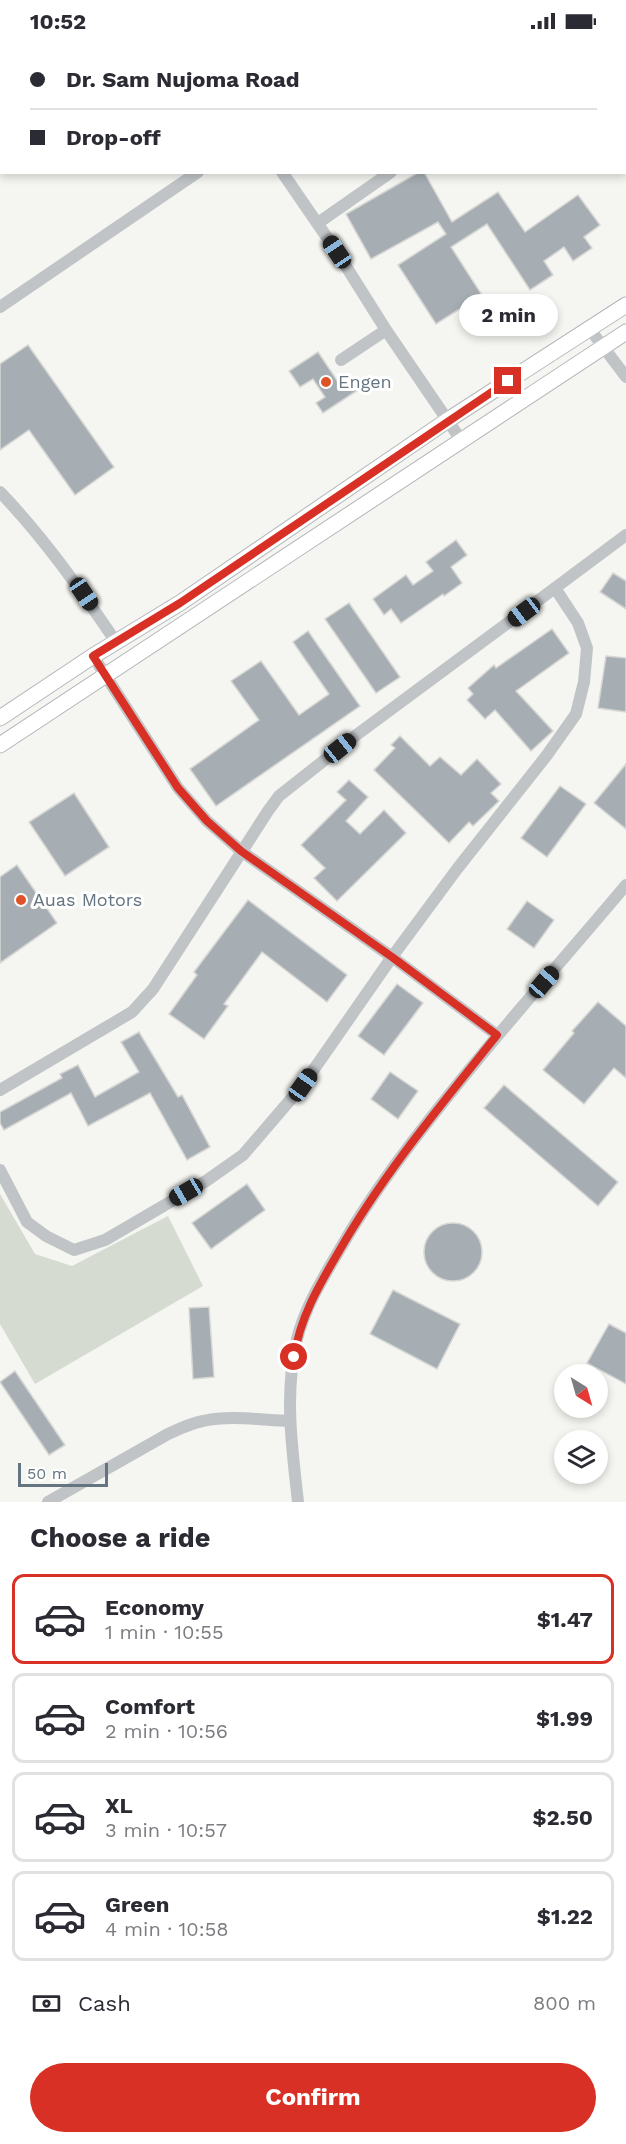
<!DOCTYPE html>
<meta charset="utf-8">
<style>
:root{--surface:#fff;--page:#f7f7f7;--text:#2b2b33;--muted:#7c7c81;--line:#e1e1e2;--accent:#d93025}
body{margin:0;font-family:"Work Sans",sans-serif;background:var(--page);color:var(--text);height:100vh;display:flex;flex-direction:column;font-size:22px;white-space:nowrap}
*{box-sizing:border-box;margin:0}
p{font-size:20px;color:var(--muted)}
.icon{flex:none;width:33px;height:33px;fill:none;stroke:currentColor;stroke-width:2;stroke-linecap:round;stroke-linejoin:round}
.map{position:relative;height:1460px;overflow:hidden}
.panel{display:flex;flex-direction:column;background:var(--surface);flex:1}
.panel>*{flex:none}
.banner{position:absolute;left:0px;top:0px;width:627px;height:132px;box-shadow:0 3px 9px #0003;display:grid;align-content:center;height:132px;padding:0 30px;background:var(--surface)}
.needle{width:39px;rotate:143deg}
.buttons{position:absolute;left:554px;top:1322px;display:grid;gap:12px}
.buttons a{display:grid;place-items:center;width:54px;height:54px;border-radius:50%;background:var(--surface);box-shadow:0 3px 9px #0003;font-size:30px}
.scale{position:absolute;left:18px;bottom:15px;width:90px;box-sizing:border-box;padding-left:6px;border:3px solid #647481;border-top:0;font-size:16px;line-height:21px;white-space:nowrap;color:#647481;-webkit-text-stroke:4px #fff;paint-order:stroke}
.end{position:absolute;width:27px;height:27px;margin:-14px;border:8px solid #d93025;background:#fff;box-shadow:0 0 0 3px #fff}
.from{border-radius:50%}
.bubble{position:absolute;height:42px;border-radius:21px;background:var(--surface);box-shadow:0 3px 9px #0003;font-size:20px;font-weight:700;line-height:42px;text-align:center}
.car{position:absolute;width:18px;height:36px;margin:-18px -9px;border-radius:8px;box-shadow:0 0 4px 2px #0007;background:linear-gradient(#222 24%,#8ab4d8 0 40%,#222 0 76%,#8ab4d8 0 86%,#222 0)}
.banner b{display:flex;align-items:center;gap:21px;height:57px;font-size:22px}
.banner b+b{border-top:2px solid var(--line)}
.banner i{width:15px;height:15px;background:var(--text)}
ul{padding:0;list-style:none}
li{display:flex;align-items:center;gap:18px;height:90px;margin:0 12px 9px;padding:0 18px;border:3px solid var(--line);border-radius:12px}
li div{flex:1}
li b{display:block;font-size:22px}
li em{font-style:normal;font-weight:700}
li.active{border-color:var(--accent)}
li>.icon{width:54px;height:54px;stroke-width:1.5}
h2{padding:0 30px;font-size:27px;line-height:72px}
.pay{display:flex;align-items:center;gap:15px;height:66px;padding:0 30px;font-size:22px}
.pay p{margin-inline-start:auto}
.primary-button{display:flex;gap:12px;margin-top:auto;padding:12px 30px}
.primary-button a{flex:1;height:69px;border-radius:36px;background:var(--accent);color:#fff;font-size:24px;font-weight:700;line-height:69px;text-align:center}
.status{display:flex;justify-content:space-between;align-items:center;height:42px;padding:0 30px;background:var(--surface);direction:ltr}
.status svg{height:16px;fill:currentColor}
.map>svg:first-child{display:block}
</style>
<div class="status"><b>10:52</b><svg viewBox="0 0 49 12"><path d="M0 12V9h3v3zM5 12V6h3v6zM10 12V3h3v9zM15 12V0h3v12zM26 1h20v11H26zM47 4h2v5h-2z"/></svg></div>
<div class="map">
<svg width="626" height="1460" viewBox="0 0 626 1460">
<rect width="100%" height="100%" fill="#f5f5f1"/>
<polygon fill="#d6dbd2" points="0,1152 35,1212 72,1224 168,1174 203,1244 35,1342 0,1282"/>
<g fill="#a6aeb3" stroke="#d6d6d4" stroke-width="1.5">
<polygon points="419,130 424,130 452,180 498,150 525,190 578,153 600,183 584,195 592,206 573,219 564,205 544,219 553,233 530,248 487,182 451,205 482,253 436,282 398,223 446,192 438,180 371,217 346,172"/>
<polygon points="28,303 114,425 75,453 29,388 0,408 0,322"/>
<polygon points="318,310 340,343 350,336 358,348 323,371 316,361 325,355 313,337 300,345 289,329"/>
<polygon points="456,498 467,513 451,525 462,541 444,554 443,552 401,581 391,567 384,573 373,557 406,533 413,543 433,529 426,520"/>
<polygon points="613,531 626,539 626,567 600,550"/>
<polygon points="349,561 400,635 376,651 325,577"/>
<polygon points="552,587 569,611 516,649 553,689 531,709 495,668 485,677 467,658 473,652 468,646 494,623 496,626"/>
<polygon points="308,589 360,664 216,764 190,727 259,678 231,639 261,619 299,673 329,652 293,600"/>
<polygon points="606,614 626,616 626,670 598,666"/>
<polygon points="400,694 430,724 440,715 461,733 477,717 501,742 491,751 499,759 473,784 469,780 449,801 374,728 395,706 391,703"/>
<polygon points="626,722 626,787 594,761"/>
<polygon points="349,738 368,755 346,779 360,792 384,768 406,791 337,859 314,836 325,826 301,803 346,758 337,750"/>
<polygon points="560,744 586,762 547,815 521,796"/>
<polygon points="74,751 109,805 65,834 29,780"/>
<polygon points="17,823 57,881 0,921 0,835"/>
<polygon points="248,858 347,933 327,960 262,910 224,962 228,964 204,997 169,972 197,933 194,930"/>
<polygon points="527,859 554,878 534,906 507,887"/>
<polygon points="397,942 423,961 384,1013 358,994"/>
<polygon points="598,960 626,984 626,1036 614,1026 584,1062 543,1028 574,991 572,989"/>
<polygon points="139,990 178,1055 182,1053 210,1105 187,1118 150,1051 88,1084 71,1051 4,1088 0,1081 0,1070 62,1036 60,1032 78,1023 95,1055 139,1030 121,1000"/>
<polygon points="390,1030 418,1049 398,1077 371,1057"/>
<polygon points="504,1043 618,1140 598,1164 484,1066"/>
<polygon points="247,1142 265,1168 211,1207 192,1181"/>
<circle cx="453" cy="1210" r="29"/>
<polygon points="393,1248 460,1282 437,1327 370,1292"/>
<polygon points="209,1265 214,1335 193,1337 189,1266"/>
<polygon points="609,1282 626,1291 626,1342 587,1321"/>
<polygon points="15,1329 65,1403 49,1413 0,1340"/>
</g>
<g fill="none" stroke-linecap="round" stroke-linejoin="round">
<g stroke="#b3b7bb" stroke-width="17">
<g id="major">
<polyline points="0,676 93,614 180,561 448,378 626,263"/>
<polyline points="0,703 626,290"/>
</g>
</g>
<g stroke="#c0c4c7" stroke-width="12">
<polyline points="187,0 187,2"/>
<polyline points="282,130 337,210 386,288 461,398"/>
<polyline points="318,181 391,130"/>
<polyline points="0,265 198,130"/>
<polyline points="589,286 626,335"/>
<polyline points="341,318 386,288"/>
<path d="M0,450C44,496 80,547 116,600"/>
<polyline points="93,614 178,746 207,779 241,809 392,915 497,993"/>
<polyline points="0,1048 132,970 153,947 268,769 279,754 355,694 555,546"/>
<polyline points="0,1128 27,1180 46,1194 74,1208 105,1198 206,1139 243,1113 303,1043 392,915 457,827 547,713 576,672 584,640 587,606 578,581 555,546 626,493"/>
<path d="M48,1460L168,1392C179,1387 191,1381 203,1379C229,1373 262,1378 289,1379"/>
<path d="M298,1460C292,1405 284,1352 297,1297C305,1265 323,1236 340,1207C372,1151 412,1099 453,1048C509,978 568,912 626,843"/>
</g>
<use href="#major" stroke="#fff" stroke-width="15"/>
</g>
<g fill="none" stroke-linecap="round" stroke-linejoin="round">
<path stroke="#d93025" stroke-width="8" d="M294,1315C300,1276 318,1245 338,1211C383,1132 441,1063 497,993L392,915L241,809L207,779L178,746L93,614L180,561L508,339"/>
</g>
<g fill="#de5328" stroke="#fff" stroke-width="2">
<circle cx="326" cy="340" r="6"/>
<circle cx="21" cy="858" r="6"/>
</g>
<g text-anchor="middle" stroke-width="6" stroke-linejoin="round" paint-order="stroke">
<g font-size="18" fill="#647481" stroke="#fff" text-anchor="start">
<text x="338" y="346">Engen</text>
<text x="33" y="864">Auas Motors</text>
</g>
</g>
</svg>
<div class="buttons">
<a><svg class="needle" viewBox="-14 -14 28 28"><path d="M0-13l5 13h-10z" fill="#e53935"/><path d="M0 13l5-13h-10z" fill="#7c7c81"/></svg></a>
<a><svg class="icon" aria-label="layers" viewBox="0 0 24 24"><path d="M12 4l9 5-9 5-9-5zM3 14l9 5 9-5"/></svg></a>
</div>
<div class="scale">50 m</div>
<i class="end from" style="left:294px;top:1315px"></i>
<i class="end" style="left:508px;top:339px"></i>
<div class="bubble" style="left:459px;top:252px;width:99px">2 min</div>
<i class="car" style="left:337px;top:210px;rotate:326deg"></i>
<i class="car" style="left:84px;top:552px;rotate:146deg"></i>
<i class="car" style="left:524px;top:570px;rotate:233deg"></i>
<i class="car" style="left:340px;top:706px;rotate:51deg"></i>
<i class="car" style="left:544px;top:940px;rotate:41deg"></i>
<i class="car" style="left:303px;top:1043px;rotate:35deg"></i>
<i class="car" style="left:186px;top:1150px;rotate:240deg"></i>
<div class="banner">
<b><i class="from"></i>Dr. Sam Nujoma Road</b>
<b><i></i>Drop-off</b>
</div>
</div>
<section class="panel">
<h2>Choose a ride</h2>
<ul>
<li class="active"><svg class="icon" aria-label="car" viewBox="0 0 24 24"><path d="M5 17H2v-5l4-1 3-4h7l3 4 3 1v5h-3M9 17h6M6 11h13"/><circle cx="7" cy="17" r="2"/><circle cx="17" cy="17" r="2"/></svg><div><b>Economy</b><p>1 min · 10:55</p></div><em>$1.47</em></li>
<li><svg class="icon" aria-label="car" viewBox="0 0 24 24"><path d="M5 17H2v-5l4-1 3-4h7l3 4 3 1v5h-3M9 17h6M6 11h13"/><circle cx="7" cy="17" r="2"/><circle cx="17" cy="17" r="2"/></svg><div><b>Comfort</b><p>2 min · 10:56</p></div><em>$1.99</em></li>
<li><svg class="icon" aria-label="car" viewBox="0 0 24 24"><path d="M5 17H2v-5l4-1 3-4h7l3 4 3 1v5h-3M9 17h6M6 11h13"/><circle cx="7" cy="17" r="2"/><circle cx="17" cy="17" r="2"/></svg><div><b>XL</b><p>3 min · 10:57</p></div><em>$2.50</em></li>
<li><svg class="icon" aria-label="car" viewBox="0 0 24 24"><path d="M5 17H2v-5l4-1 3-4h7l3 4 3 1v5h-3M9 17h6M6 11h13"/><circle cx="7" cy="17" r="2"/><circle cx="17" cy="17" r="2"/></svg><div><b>Green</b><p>4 min · 10:58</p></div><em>$1.22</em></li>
</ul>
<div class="pay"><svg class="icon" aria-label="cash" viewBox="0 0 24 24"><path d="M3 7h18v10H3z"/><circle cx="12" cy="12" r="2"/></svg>Cash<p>800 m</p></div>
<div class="primary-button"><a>Confirm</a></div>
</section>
